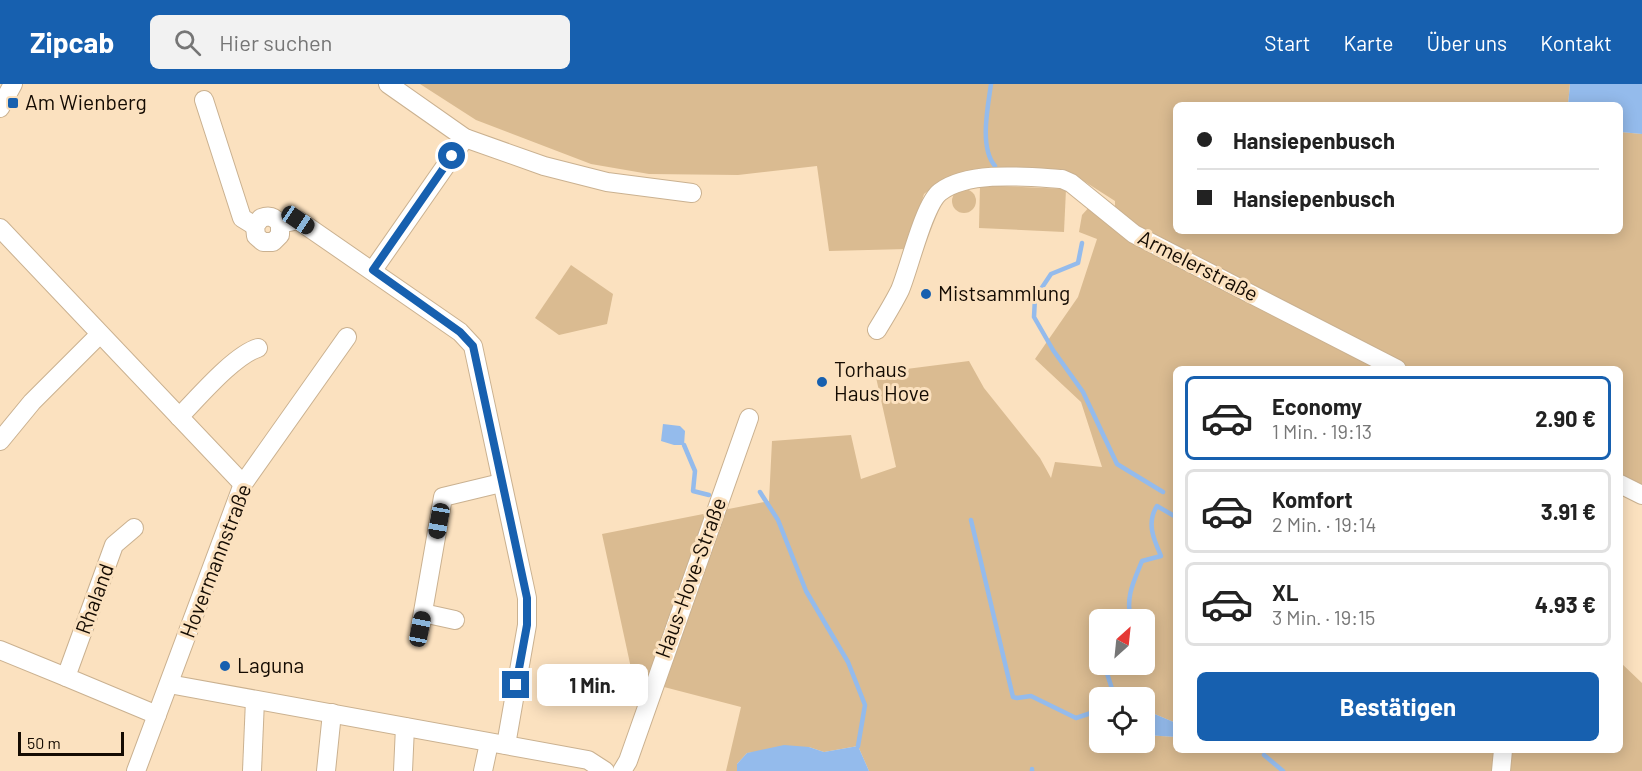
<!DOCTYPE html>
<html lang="de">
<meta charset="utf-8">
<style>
:root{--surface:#fff;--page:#f2f2f2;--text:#222;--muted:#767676;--line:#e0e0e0;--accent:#1760af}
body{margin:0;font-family:Barlow,sans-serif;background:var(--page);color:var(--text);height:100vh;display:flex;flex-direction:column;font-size:22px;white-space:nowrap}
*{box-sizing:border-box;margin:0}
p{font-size:20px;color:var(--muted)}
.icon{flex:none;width:33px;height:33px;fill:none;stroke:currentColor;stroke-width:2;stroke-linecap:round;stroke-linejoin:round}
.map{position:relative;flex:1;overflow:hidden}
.sheet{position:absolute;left:1173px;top:282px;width:450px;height:387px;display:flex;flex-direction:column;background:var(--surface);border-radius:9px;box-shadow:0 3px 15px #0003}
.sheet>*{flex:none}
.top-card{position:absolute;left:1173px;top:18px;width:450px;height:132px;border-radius:9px;box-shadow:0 3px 15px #0003;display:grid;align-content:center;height:132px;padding:0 24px;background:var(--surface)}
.needle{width:39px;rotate:27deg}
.controls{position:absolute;left:1089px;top:525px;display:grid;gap:12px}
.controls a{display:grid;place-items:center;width:66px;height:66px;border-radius:9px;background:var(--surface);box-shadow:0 3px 15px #0003;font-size:30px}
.scale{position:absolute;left:18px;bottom:15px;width:106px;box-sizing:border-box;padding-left:6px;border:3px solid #140b02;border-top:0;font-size:16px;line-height:21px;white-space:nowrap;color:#140b02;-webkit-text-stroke:4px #fbe1bf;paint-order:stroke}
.end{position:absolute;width:27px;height:27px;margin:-14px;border:8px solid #1760af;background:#fff;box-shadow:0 0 0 3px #fff}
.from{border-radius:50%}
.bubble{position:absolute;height:42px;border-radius:9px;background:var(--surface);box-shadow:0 3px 15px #0003;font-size:20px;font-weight:700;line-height:42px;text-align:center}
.car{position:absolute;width:18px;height:36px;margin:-18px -9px;border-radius:8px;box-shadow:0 0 4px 2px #0007;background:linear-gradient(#222 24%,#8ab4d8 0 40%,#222 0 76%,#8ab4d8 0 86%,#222 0)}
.top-card b{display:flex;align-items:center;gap:21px;height:57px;font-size:22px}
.top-card b+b{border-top:2px solid var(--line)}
.top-card i{width:15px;height:15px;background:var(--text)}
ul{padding:10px 0 0;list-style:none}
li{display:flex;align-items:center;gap:18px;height:84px;margin:0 12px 9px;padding:0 12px;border:3px solid var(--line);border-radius:9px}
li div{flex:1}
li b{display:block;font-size:22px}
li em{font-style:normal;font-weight:700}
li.selected{border-color:var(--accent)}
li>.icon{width:54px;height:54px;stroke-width:1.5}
.cta{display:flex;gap:12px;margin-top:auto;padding:12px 24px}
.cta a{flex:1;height:69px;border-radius:9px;background:var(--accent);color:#fff;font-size:24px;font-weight:700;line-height:69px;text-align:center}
header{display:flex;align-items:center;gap:36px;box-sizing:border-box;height:84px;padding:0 30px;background:var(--accent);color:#fff}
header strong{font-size:28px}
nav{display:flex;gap:33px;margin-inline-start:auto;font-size:21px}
.search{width:420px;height:54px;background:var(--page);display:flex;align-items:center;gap:15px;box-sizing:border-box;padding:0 21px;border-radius:9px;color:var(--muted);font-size:22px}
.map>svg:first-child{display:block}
</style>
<header>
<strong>Zipcab</strong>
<div class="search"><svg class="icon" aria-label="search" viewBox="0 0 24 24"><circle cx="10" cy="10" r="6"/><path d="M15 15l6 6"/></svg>Hier suchen</div>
<nav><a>Start</a><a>Karte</a><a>Über uns</a><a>Kontakt</a></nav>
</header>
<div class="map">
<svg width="1642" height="687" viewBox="0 0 1642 687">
<rect width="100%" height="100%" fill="#fbe1bf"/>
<g fill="#dabb91" fill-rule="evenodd">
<polygon points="420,0 1570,0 1568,21 1176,21 1176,147 1620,147 1620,48 1642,50 1642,405 1620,393 1620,285 1404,285 1115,130 1115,117 1079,94 1068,92 938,99 924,110 907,165 829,167 817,82 738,91 649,90 591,80 476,36"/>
<polygon points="980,101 1066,105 1064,148 979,144"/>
<circle cx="964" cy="117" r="12"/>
<path d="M1091,121L1385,285H1176V639L1145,626L1144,614L1118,613L1109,609C1097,616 1091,623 1092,639L1099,641L1100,658H1144L1145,651L1176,653V666H1620V578L1642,599V687H869L858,662L824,668L809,663L747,669L737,680V687H726L741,623L664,603L634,598L602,450L769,417L772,357L851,351L861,395L896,383L875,289L969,277L984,304L1040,374L1051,394L1055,378L1102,383L1081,318L1035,275L1078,213L1097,155L1079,148L1082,131ZM1100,536H1144V580H1100Z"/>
<polygon points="571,181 613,210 607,240 559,251 535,234"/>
</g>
<g fill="#94bbec">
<polygon points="1570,0 1642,0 1642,50 1620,48 1620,21 1568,21"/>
<polygon points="663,340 680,342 685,347 684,361 674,361 661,357"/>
<polygon points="1145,626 1176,639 1176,653 1145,651"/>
<polygon points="784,661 809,663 824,668 858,662 869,687 737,687 737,680 747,669"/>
</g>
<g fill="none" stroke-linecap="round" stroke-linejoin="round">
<g stroke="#94bbec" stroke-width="4.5">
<path d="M991,0C988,22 979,64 995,82"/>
<polyline points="1082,159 1078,179 1051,190 1035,214 1034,233 1053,266 1083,308 1117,380 1163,408"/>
<polyline points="684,361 695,387 693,407 709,411"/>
<polyline points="760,408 778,436 806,507 848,578 865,621 858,662"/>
<polyline points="971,436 1013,613 1017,614 1031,612 1076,634 1091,629"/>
<path d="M1131,536C1125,513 1134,497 1142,477L1161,472C1154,456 1146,439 1157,422L1176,433"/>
<polyline points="1104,580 1114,611"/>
<polyline points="1264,671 1283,687"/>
<polyline points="1032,687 1032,685"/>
</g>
<g stroke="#cab190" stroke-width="20">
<g id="minor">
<polyline points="388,0 465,54 544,82 607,98 692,109"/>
<polyline points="204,16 242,134 255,142"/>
<polyline points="0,24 13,0"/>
<path d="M280,140V151L273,158H263L256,152L255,142L261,134C269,131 275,133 280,140L298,136L460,248L473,262L527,514V541L506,661"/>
<polyline points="0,144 243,400"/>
<polyline points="373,186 465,54"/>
<path d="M877,246C885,233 893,220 900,206C909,185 924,120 940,108C969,86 1028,93 1062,95L1071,99L1134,150L1397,285"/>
<path d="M179,333C197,315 234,271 258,264"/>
<polyline points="0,357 32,318 100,250"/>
<polyline points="1620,400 1642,411"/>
<polyline points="134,444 114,461 66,593 157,631"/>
<polyline points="423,529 455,536"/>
<polyline points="420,545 443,413 501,399"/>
<polyline points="0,566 66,593"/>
<polyline points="169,600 588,676 605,687"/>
<polyline points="136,687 243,400 347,253"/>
<polyline points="252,687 255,616"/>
<polyline points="326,687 332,629"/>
<polyline points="403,687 405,643"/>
<polyline points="483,687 489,659"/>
<polyline points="622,687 628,677 749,334"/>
<polyline points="1501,687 1503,666"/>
</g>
</g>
<use href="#minor" stroke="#fff" stroke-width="18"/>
</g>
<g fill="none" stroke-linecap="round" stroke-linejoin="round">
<polyline stroke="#1760af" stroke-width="8" points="452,72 373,186 460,248 473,262 527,514 527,541 516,601"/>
</g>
<g fill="#1760af" stroke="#fbe1bf" stroke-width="2">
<rect x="7" y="13" width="12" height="12" rx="3"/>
<circle cx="926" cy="210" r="6"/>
<circle cx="822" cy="298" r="6"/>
<circle cx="225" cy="582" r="6"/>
</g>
<g text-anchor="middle" stroke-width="6" stroke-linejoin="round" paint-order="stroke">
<g font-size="21" fill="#140b02" stroke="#fbe1bf" text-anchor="start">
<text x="25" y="26">Am Wienberg</text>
<text x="938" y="217">Mistsammlung</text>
<text x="834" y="293">Torhaus<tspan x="834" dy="24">Haus Hove</tspan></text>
<text x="237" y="589">Laguna</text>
</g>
<g font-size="21" fill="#140b02" stroke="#fbe1bf">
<text transform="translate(1198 182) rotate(27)" y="7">Armelerstraße</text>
<text transform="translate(216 477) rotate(-69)" y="7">Hovermannstraße</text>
<text transform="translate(691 494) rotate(-70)" y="7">Haus-Hove-Straße</text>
<text transform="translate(95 515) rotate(-70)" y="7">Rhaland</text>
</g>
</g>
</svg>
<div class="controls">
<a><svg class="needle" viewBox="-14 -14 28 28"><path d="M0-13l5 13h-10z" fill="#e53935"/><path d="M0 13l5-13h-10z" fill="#767676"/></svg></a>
<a><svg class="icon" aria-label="locate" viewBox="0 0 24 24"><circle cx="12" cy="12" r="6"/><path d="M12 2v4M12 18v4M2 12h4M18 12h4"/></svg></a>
</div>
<div class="scale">50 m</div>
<i class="end from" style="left:452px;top:72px"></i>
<i class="end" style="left:516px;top:601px"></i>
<div class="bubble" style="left:537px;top:580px;width:111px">1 Min.</div>
<i class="car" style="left:298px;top:136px;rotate:124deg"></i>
<i class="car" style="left:439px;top:437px;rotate:190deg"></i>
<i class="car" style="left:420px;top:545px;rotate:11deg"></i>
<div class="top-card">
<b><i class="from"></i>Hansiepenbusch</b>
<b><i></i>Hansiepenbusch</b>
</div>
<section class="sheet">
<ul>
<li class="selected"><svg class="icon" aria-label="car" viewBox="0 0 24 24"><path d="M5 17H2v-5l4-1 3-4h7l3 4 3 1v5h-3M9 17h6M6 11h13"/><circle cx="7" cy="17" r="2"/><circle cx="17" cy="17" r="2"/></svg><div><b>Economy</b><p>1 Min. · 19:13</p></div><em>2.90 €</em></li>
<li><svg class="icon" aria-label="car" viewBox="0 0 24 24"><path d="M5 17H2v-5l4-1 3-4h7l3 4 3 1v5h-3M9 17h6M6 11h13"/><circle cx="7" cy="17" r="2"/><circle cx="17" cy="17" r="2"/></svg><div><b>Komfort</b><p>2 Min. · 19:14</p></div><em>3.91 €</em></li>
<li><svg class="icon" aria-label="car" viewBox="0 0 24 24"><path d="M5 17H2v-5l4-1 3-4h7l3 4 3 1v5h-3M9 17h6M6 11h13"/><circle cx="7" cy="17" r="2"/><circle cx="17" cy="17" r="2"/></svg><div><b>XL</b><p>3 Min. · 19:15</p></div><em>4.93 €</em></li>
</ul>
<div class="cta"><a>Bestätigen</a></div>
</section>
</div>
